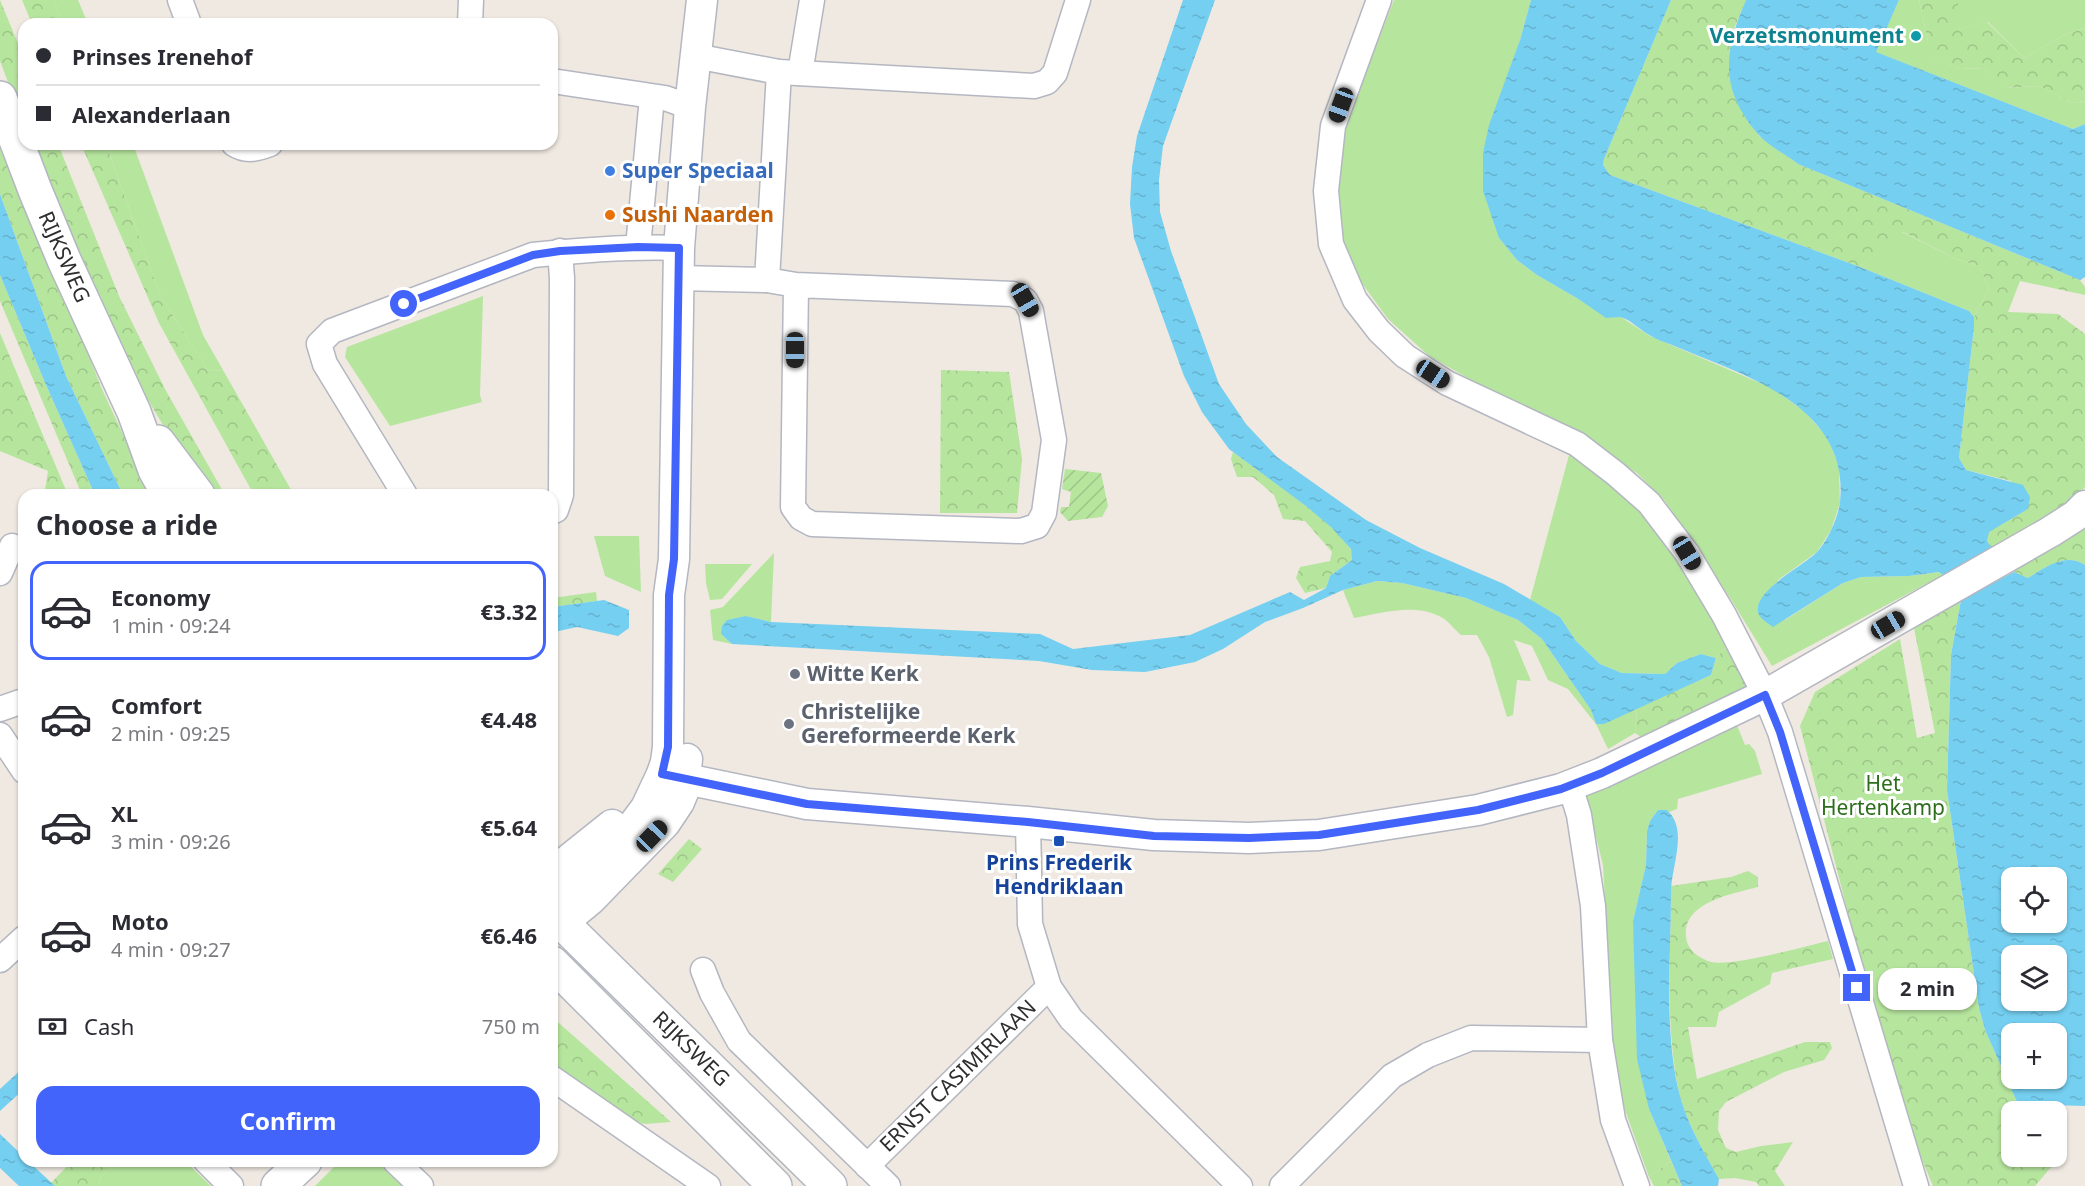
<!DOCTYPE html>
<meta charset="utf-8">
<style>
:root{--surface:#fff;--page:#f7f7f7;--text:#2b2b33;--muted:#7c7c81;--line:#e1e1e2;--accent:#4264fb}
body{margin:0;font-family:"Noto Sans",sans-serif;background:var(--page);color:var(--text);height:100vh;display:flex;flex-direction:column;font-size:22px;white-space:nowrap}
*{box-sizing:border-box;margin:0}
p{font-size:20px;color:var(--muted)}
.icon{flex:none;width:33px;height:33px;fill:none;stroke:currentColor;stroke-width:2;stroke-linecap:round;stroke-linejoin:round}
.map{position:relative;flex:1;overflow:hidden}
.side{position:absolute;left:18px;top:489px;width:540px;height:678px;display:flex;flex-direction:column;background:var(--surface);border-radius:18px;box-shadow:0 2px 4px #0004}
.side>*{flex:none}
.hud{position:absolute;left:18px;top:18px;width:540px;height:132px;border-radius:18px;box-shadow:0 2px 4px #0004;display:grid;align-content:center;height:132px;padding:0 18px;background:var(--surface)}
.buttons{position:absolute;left:2001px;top:867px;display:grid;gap:12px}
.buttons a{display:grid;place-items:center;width:66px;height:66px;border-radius:12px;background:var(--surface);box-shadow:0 2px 4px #0004;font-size:30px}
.end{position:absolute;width:27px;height:27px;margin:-14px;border:8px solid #4264fb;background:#fff;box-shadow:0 0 0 3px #fff}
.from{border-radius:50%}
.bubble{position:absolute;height:42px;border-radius:18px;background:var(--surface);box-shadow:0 2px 4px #0004;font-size:20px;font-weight:700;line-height:42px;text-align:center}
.car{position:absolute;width:18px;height:36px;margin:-18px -9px;border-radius:8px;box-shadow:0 0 4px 2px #0007;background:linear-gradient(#222 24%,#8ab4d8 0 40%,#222 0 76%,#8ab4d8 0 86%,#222 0)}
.hud b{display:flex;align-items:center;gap:21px;height:57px;font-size:22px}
.hud b+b{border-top:2px solid var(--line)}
.hud i{width:15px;height:15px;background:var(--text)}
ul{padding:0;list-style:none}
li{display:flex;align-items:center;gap:18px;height:99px;margin:0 12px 9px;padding:0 6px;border:3px solid transparent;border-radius:18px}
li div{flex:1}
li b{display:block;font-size:22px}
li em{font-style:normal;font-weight:700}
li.selected{border-color:var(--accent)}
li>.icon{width:54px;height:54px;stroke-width:1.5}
h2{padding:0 18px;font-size:27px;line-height:72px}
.pay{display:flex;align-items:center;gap:15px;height:66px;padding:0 18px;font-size:22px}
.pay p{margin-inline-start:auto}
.button{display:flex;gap:12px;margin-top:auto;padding:12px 18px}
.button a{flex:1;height:69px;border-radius:18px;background:var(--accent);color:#fff;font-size:24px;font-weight:700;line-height:69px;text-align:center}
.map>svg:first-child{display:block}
</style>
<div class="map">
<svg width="2085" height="1186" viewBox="0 0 2085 1186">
<defs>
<pattern id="forest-crowns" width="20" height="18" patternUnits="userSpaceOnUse" patternTransform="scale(1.5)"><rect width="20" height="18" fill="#b6e59e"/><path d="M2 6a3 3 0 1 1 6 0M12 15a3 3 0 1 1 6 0" fill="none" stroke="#9dc588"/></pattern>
<pattern id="garden-furrows" width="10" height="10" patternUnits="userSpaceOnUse" patternTransform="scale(1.5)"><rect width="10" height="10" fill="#b6e59e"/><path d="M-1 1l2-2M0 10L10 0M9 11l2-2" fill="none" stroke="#9dc588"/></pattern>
<pattern id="water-ripples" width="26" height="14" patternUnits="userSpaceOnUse" patternTransform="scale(1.5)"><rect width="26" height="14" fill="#75cff0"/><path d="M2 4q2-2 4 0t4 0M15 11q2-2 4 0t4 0" fill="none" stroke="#66b2ce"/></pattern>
</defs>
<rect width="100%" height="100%" fill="#efe9e1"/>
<g fill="#b6e59e">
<polygon points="54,0 78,0 88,24 62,24"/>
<polygon points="1394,0 1531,0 1520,40 1499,238 1517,260 1537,275 1580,300 1621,317 1650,336 1772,388 1804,411 1829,439 1839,468 1840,503 1831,530 1817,552 1778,580 1785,620 1843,583 1861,577 1909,576 1940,572 1943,575 1772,666 1732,601 1665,501 1637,473 1584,441 1497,395 1428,355 1388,319 1356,275 1339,228 1337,187 1342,135"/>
<polygon points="1899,0 1919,0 1928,42 1928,55 1960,69 1984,68 2006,88 2039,86 2072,103 2085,101 2085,124 2073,129 1875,52"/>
<polygon points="1958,0 2085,0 2085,28 2064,35 2024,58 1988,22 1958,29"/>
<polygon points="106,144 133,144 203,335 223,370 208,371 160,295"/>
<polygon points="1902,232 1956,259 1979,266 1989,289 1974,317 1969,311 1860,267"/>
<polygon points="483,296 480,395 482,402 390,426 345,357 347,347"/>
<path d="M1569,455C1593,471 1617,487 1638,507C1677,545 1701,599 1727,646L1716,658L1701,654L1677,663L1665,674L1622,673L1600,664L1576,641L1560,617L1530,600Z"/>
<polygon points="594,536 639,536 641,592 605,576"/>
<polygon points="774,553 771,622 746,616 721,634 732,644 713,640 710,610 723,607"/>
<polygon points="705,564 752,564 722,599 710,600 706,583"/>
<path d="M1377,581L1402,583L1466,598L1518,620L1542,639L1591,710L1596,724L1637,708L1635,733L1608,749L1596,724L1568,689L1548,680L1532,646L1514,640L1531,681L1517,680L1513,715L1507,717L1489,657L1477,635H1461C1455,630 1449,622 1443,618C1416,602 1382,613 1354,618L1343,590Z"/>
<polygon points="1736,723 1745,745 1749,744 1755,751 1762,774 1678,799 1677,809 1669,812 1667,810 1658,810 1650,821 1647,831 1646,865 1633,921 1649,1109 1671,1161 1649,1177 1625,1110 1615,1069 1603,865 1586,796 1592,785"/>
<polygon points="119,1161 176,1161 184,1167 189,1161 192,1161 191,1167 211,1186 99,1186 100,1178"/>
<polygon points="340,1161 376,1161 402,1186 315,1186"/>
</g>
<g fill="url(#forest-crowns)">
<polygon points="0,0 24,58 24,124 0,61"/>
<polygon points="22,0 54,0 62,24 32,24"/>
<polygon points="1671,0 1746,0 1734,29 1758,135 1798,164 2080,280 2085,287 2085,295 2020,281 2008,312 2058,314 2085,334 2085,487 2060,513 1992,548 1987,541 1988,532 2028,509 2011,481 1966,470 1959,458 1974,327 1974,317 1989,289 1979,266 1956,259 1903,232 1860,267 1610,175 1603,165 1604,159"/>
<polygon points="1919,0 1958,0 1958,29 1987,22 2024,58 2064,35 2085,28 2085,101 2072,103 2039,86 2005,88 1984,68 1960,69 1927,55 1928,42"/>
<polygon points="0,126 101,387 151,495 123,495 66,376 0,194"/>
<polygon points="33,144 58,144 119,296 165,389 225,495 205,495 133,375"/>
<polygon points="81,144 106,144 160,295 208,371 223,370 294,495 254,495 159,323"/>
<polygon points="0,275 46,385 95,495 82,495 0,301"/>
<polygon points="0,333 68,495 50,495 45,490 48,471 0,451"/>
<polygon points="941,370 1009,372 1022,459 1017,513 940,513"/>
<path d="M1233,452C1256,469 1343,528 1351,550C1352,553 1352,557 1352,560L1330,576L1326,588L1305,593L1296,578L1300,567L1330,561L1332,552L1305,521L1283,519L1274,495L1253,477H1237L1231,459Z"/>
<path d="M2085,528V565C2066,552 2044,568 2028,578L2014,572L2032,556Z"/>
<polygon points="596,592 597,601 552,607 552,598"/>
<polygon points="1961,600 1951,655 1947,790 1979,1008 1985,1030 2018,1104 2047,1104 2050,1111 2012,1112 2012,1156 2056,1156 2057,1131 2064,1152 2035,1186 1933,1186 1918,1150 1874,1014 1800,726 1815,692 1900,639 1917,738 1935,733 1914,628"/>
<polygon points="1727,646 1750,685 1641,737 1635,733 1637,708 1711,675 1716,658"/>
<polygon points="689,839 702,849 673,882 658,874"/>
<path d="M1748,871L1758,877V887C1732,894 1677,903 1687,942C1690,952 1701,959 1711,962C1731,967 1803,947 1828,941L1833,959L1772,973L1770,984L1719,1012L1716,1027H1688L1697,1079L1805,1042H1830L1832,1048L1824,1060L1784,1072L1726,1102L1719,1111L1718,1130L1726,1148L1736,1152L1761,1146L1793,1142L1775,1171L1785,1186H1759L1756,1182L1735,1178L1719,1179C1703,1150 1685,1121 1678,1088C1665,1022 1671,953 1671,886L1731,877Z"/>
<polygon points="552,1017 671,1122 645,1124 619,1117 552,1070"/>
<polygon points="72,1161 119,1161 100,1178 99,1186 55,1186 51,1183"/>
<polygon points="1671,1161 1682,1186 1654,1186 1649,1177"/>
</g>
<polygon fill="url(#garden-furrows)" points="1065,469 1101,473 1108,506 1102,517 1068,521 1060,512 1061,507 1069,507 1071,492 1062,489"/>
<g fill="url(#water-ripples)" fill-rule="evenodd">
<polygon points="1183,0 1215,0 1163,146 1159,180 1160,212 1171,251 1219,384 1246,424 1277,457 1366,520 1420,548 1504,584 1560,617 1576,641 1600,664 1622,673 1665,674 1677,663 1701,654 1716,658 1711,675 1604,724 1596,724 1591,710 1542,639 1518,620 1466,598 1402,583 1377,581 1343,590 1303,608 1265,622 1223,649 1195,662 1145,672 1092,670 1039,661 732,644 721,634 722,626 727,620 746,616 771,622 1040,634 1073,649 1190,635 1290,592 1304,600 1326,588 1330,576 1352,560 1351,549 1332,528 1306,506 1229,449 1202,412 1184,376 1134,238 1130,204 1132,167 1137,136"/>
<path d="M1531,0H1671L1604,159L1603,165L1610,175L1860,267L1969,311L1974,317V327L1959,458L1966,470L2023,485L2030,497L2028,509L1989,532L1987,541L1992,548L1980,556L1995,582L2014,572L2028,578C2044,568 2066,552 2085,565V1106L2018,1104L1985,1030L1979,1008L1947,790L1951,655L1961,600L1978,592L1963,566L1943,575L1939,572L1909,576L1861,577L1843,583L1773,627C1769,624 1762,620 1759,615C1748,593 1807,564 1818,551C1828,539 1838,518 1840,502C1850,404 1742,375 1672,345C1665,342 1657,340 1651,336C1641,331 1630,319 1620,317C1616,317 1610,318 1606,318L1580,300L1537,275L1517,260L1499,238L1483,191V153L1489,125L1520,40ZM2012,878H2056V922H2012ZM2012,956H2056V1000H2012ZM2012,1034H2056V1078H2012Z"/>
<path d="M1746,0H1899L1876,52L2073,129L2085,124V277L2080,280L1798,164C1785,154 1767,145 1757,133C1719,88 1724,51 1746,0Z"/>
<polygon points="0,194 66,376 123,495 95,495 46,385 0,275"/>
<polygon points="604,600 629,610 629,628 618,636 577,627 554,632 552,636 552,607"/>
<path d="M1658,810H1667C1689,830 1671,866 1671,893C1671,956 1664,1026 1678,1088C1685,1121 1703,1150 1719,1179L1718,1186H1682L1649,1109L1637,1059L1633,921L1646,865L1647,831L1650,821Z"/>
<polygon points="24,1067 24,1089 0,1111 0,1089"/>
<polygon points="0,1134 24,1157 24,1161 28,1161 55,1186 19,1186 0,1168"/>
</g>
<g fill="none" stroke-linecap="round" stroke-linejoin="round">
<g stroke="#b4b7c1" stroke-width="27">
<g id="minor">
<polyline points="180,0 189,24"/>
<polyline points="1379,0 1333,126 1326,191 1331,244 1355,300 1379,331 1405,356 1447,383 1577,444 1616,474 1649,503 1687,553 1724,615 1765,695 1780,732 1916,1186"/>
<polyline points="470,24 471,0"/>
<polyline points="695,56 779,72 1034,86 1047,82 1055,73 1078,0"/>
<polyline points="800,73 812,0"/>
<polyline points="552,81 665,98 690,107"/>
<path d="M234,144C246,152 257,149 270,144"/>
<polyline points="638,247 652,97"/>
<polyline points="678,278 767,280 796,285 793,507 801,518 812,524 1021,531 1037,526 1044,513 1054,440 1031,311 1025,300 1013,294 796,285"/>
<polyline points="767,280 779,72"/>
<path d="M405,495L325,364L319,344L332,331L533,255C582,250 630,246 679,248"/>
<polyline points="552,512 556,510 561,495 562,278 560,251"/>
<polyline points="0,573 12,546"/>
<polyline points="0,709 20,702 24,703"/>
<polyline points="0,735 24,771"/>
<polyline points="1570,786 1579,815 1593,906 1600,1040 1613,1120 1637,1186"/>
<polyline points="1028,822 1030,924 1049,987 1071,1019 1240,1186"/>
<polyline points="0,960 24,938"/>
<polyline points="703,970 712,993 739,1041 888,1186"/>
<polyline points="552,1078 708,1186"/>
<polyline points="206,1161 231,1186"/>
<polyline points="395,1161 421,1186"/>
<polyline points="867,1166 1049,987"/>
<polyline points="1282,1186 1392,1076 1428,1055 1471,1038 1600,1040"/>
</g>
</g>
<g stroke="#b4b7c1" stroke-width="33">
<g id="tertiary">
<polyline points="662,774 807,804 1028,822 1154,835 1249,838 1319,835 1478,810 1561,789 1602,773 1765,695 2050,532 2075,516 2085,506"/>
<polyline points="552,873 612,825"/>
<polyline points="552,912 575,884 631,828 646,808 662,774 666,762 668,747 669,595 674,559 679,248 690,107 702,0"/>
<polyline points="562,923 590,900 665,823 679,802 684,790 687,759"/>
</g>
</g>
<g stroke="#b4b7c1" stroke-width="36">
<g id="secondary">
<polyline points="0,98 35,190 64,260 134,412 155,470 169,495"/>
<polyline points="158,442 198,495"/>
<polyline points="552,913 830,1186"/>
<polyline points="552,963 775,1186"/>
<polyline points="278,1186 305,1161"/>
</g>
</g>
<use href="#minor" stroke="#fff" stroke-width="24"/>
<use href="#tertiary" stroke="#fff" stroke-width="30"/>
<use href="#secondary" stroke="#fff" stroke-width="33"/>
</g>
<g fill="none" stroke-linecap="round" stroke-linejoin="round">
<polyline stroke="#4264fb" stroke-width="8" points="404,304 533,255 560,251 638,247 679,248 674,559 669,595 668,747 662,774 807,804 1028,822 1154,836 1249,838 1319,835 1478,810 1561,789 1602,773 1765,695 1780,732 1857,988"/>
</g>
<circle fill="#0f9aa8" stroke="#fff" stroke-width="2" cx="1916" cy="36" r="6"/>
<circle fill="#3f7fe0" stroke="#fff" stroke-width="2" cx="610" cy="171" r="6"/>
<circle fill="#e8710a" stroke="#fff" stroke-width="2" cx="610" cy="215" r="6"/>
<g fill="#6b7280" stroke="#fff" stroke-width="2">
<circle cx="795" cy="674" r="6"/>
<circle cx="789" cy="724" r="6"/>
</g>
<rect fill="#1a4fb4" stroke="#fff" stroke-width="2" x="1053" y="835" width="12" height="12" rx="3"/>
<g text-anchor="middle" stroke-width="6" stroke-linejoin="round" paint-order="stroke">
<g font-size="21" font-weight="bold" fill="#0d838f" stroke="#fff" text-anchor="end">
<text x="1904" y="43">Verzetsmonument</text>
</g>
<g font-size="21" font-weight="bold" fill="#366cbe" stroke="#fff" text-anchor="start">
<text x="622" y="178">Super Speciaal</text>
</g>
<g font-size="21" font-weight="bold" fill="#c56008" stroke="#fff" text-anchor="start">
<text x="622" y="222">Sushi Naarden</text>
</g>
<g font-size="21" fill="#2e2e2e" stroke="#fff">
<text transform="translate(64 257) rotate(66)" y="7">RIJKSWEG</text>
<text transform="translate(691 1049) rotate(44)" y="7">RIJKSWEG</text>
<text transform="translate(958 1076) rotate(-44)" y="7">ERNST CASIMIRLAAN</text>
</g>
<g font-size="21" font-weight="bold" fill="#5b616d" stroke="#fff" text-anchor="start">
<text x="807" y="681">Witte Kerk</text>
<text x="801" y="719">Christelijke<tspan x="801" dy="24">Gereformeerde Kerk</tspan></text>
</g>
<g font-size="21" fill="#2c6e1b" stroke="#fff">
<text x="1883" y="791">Het<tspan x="1883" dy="24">Hertenkamp</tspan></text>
</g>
<g font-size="21" font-weight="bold" fill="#164399" stroke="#fff">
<text x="1059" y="870">Prins Frederik<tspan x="1059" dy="24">Hendriklaan</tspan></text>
</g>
</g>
</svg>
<div class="buttons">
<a><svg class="icon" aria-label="locate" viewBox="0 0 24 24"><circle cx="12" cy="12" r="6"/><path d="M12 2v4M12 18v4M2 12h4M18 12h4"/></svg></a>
<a><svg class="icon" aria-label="layers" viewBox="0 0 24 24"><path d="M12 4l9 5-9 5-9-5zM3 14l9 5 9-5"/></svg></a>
<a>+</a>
<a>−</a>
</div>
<i class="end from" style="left:404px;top:304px"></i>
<i class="end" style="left:1857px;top:988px"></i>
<div class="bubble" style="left:1878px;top:968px;width:99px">2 min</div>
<i class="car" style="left:1341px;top:105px;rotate:200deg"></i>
<i class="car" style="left:1025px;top:300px;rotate:150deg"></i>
<i class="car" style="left:795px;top:350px;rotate:180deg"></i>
<i class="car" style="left:1433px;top:374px;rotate:123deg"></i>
<i class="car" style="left:1687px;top:553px;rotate:149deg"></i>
<i class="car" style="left:1888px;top:625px;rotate:60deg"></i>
<i class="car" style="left:652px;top:836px;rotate:44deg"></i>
<div class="hud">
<b><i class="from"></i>Prinses Irenehof</b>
<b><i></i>Alexanderlaan</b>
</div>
<section class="side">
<h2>Choose a ride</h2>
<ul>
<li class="selected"><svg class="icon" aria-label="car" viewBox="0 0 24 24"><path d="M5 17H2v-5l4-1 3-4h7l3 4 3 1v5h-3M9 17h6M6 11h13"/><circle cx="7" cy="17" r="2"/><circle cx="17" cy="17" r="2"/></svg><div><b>Economy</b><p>1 min · 09:24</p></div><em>€3.32</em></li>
<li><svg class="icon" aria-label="car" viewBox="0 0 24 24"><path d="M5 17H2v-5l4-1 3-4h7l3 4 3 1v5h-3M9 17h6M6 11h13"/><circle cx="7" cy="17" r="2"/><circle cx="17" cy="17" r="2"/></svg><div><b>Comfort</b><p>2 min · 09:25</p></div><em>€4.48</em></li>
<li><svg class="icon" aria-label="car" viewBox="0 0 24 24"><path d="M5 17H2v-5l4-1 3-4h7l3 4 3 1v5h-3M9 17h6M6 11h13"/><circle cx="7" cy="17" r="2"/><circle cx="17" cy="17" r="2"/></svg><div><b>XL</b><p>3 min · 09:26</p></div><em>€5.64</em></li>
<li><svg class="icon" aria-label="car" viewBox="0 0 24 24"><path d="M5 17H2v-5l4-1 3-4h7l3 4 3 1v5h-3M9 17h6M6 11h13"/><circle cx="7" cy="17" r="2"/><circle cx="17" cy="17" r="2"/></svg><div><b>Moto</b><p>4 min · 09:27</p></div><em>€6.46</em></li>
</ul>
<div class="pay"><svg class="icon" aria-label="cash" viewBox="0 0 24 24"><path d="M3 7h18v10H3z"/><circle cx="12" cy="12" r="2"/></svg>Cash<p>750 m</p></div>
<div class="button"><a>Confirm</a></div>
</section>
</div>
